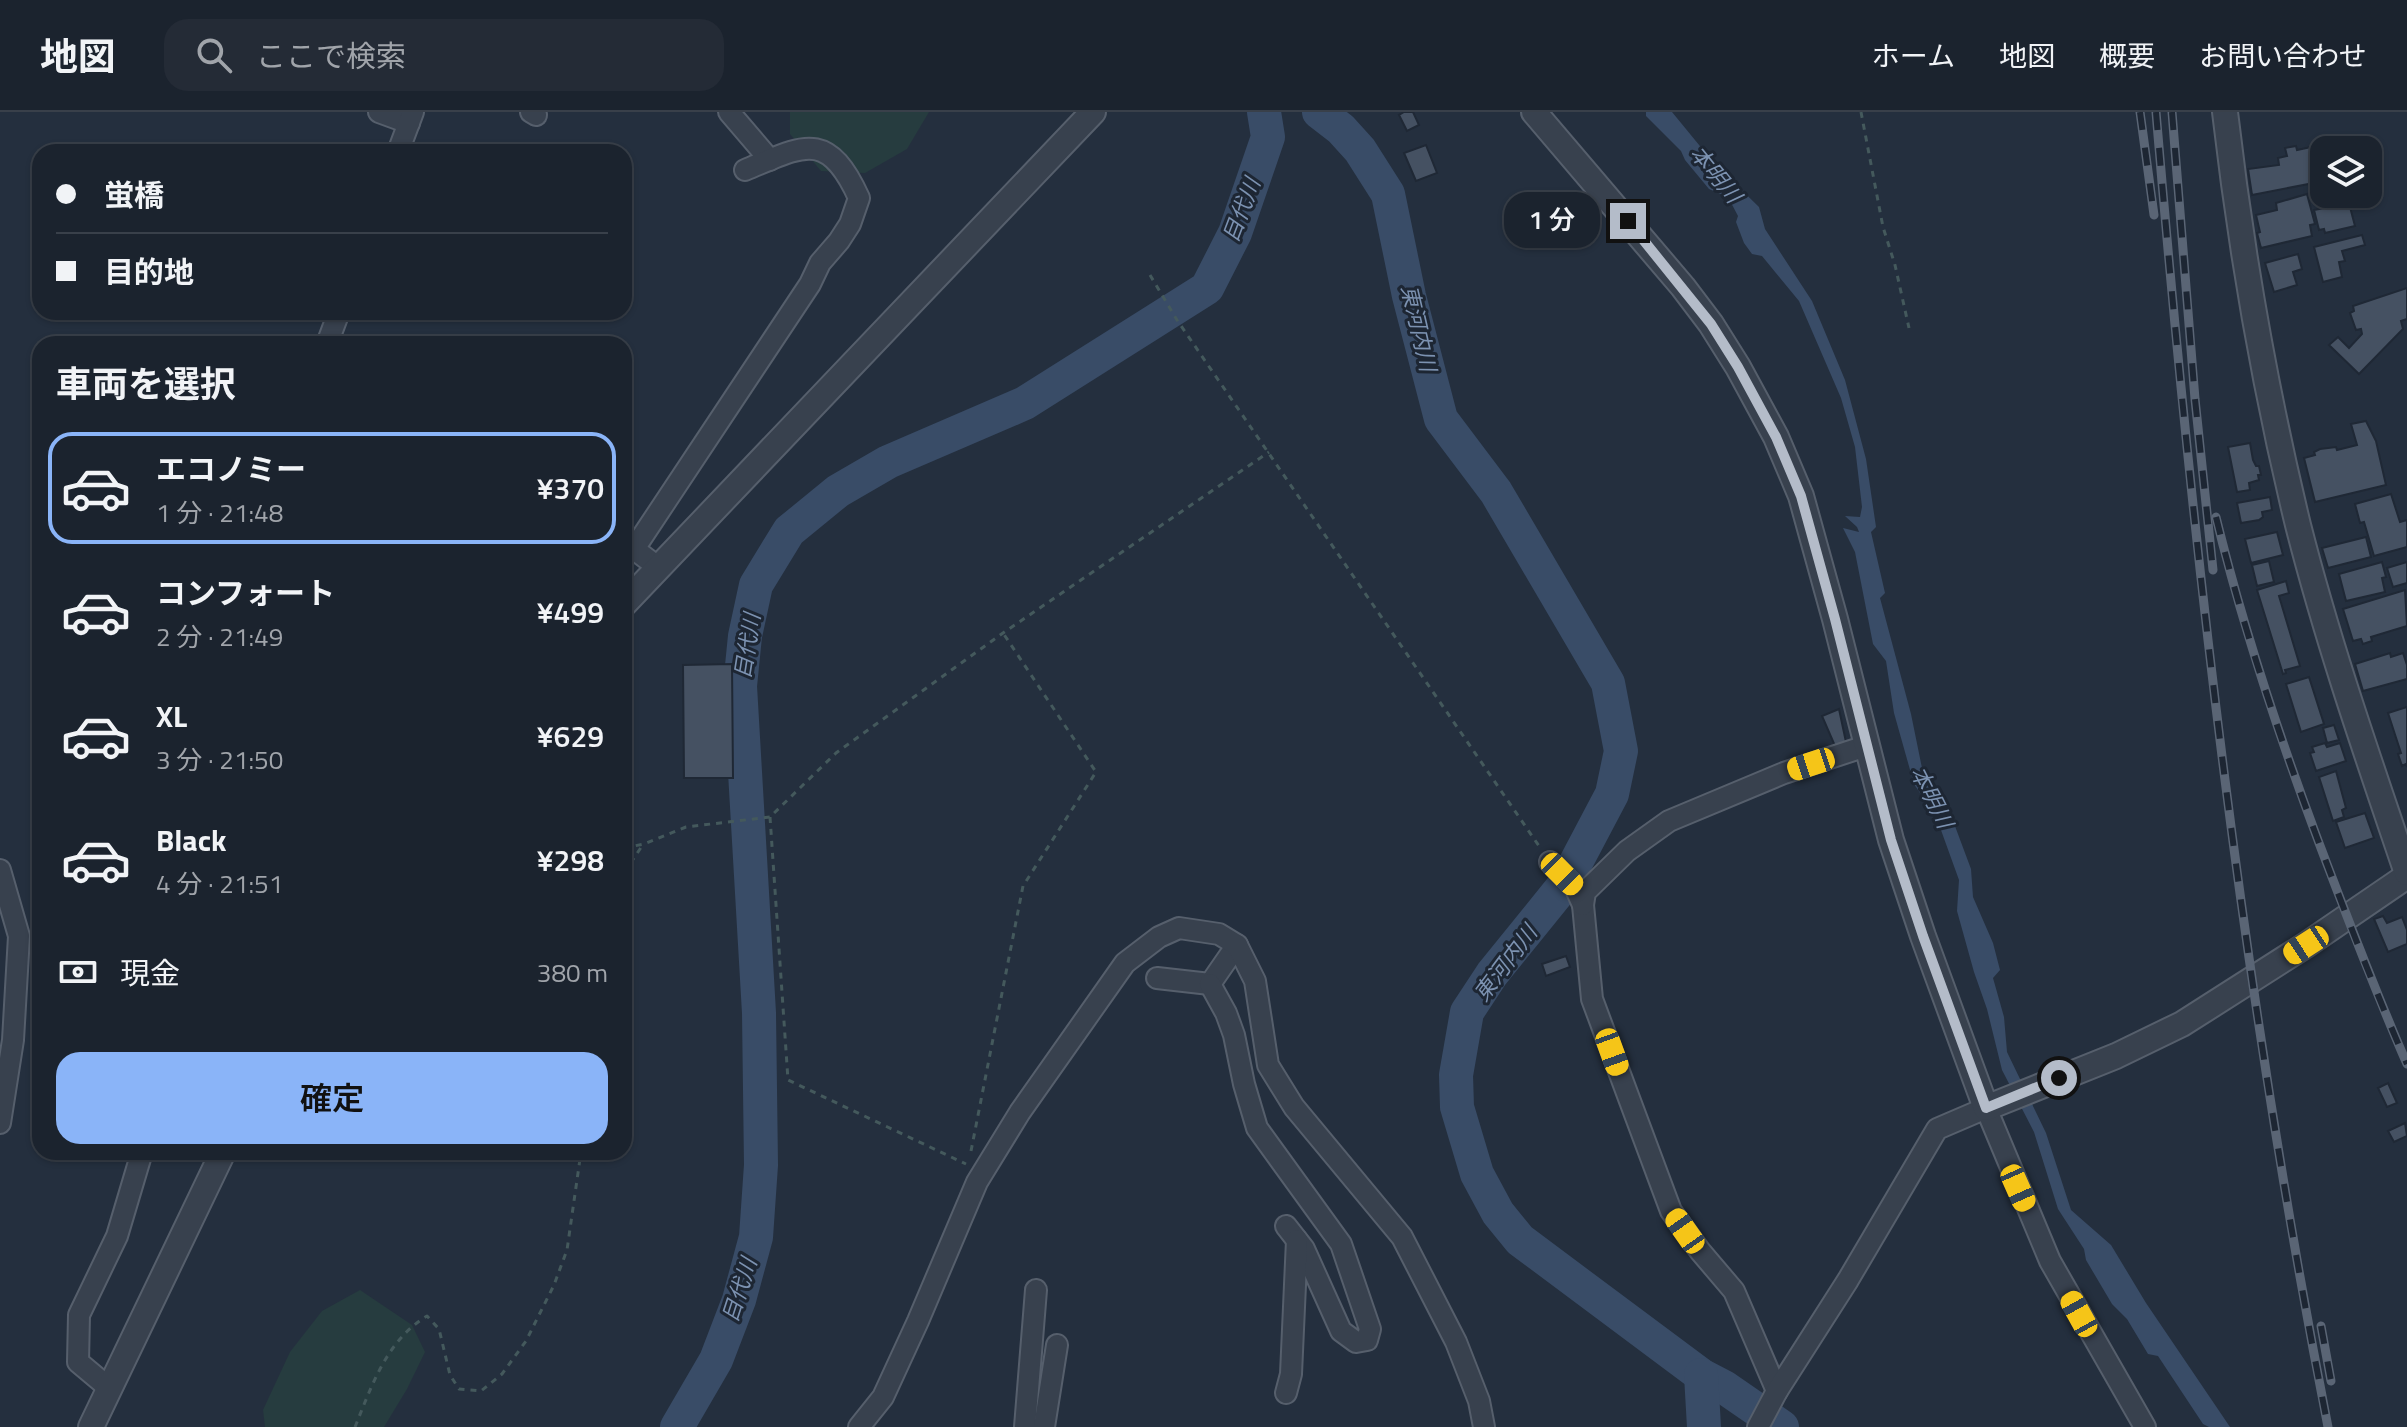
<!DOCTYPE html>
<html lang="ja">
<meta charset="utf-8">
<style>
:root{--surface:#1b232e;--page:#242b36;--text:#f1f3f6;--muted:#a0a4aa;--line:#39404a;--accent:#8ab4f8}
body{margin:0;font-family:"Titillium Web","Noto Sans JP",sans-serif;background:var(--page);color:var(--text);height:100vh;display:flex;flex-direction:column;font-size:30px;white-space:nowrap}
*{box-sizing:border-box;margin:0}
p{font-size:26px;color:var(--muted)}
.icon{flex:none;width:44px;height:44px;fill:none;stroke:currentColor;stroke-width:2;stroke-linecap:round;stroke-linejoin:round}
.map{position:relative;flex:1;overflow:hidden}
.drawer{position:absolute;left:32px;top:224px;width:600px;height:824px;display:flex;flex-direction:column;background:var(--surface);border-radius:24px;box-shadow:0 2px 6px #0004,0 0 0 2px var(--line)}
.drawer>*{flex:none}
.banner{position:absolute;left:32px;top:32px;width:600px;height:176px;border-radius:24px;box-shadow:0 2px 6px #0004,0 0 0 2px var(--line);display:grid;align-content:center;height:176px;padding:0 24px;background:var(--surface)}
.tools{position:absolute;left:2310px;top:24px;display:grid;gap:16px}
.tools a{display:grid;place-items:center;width:72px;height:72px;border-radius:16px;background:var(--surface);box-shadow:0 2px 6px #0004,0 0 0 2px var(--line);font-size:40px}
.end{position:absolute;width:36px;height:36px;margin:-18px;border:10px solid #b4bcc9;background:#111;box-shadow:0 0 0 4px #111}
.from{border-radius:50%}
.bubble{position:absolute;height:56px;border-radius:24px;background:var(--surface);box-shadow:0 2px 6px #0004,0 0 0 2px var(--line);font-size:26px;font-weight:600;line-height:56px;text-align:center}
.car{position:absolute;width:24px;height:48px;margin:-24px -12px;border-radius:10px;box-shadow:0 0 6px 2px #0007;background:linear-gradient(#f5c518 24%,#345 0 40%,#f5c518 0 76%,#345 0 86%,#f5c518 0)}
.banner b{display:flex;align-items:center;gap:28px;height:76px;font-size:30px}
.banner b+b{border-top:2px solid var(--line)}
.banner i{width:20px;height:20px;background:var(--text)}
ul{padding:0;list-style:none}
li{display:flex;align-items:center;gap:24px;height:112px;margin:0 16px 12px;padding:0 8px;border:4px solid transparent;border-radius:24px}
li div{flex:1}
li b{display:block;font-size:30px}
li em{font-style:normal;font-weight:600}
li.selected{border-color:var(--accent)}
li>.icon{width:72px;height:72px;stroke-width:1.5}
h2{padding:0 24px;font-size:36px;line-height:96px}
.pay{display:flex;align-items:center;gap:20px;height:88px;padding:0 24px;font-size:30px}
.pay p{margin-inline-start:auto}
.primary-button{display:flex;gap:16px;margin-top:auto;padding:16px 24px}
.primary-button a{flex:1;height:92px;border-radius:24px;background:var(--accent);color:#111;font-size:32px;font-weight:600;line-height:92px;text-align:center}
header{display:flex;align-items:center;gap:48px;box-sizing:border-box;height:112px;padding:0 40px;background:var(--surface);border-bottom:2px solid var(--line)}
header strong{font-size:38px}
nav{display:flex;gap:44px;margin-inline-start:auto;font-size:28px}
.search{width:560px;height:72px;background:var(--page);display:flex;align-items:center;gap:20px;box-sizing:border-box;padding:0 28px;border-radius:24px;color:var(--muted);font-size:30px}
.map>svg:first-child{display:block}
</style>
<header>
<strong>地図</strong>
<div class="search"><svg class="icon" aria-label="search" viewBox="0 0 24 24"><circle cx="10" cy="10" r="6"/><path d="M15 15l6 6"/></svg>ここで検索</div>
<nav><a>ホーム</a><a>地図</a><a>概要</a><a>お問い合わせ</a></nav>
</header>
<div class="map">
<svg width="2407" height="1315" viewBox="0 0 2407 1315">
<rect width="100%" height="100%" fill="#242f3e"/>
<g fill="#263c3f">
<polygon points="790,0 929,0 907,37 865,61 821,59 790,22"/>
<polygon points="360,1178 412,1213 425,1240 407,1277 384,1315 265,1315 263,1298 290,1240 322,1199"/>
</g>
<polygon fill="#394c67" points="1646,0 1672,0 1713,50 1759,95 1765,117 1812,189 1845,268 1866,347 1876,415 1871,420 1885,481 1880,486 1911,602 1922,656 1946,690 1971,757 1973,785 1993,831 2000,858 1993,866 2004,905 2007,940 2046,1021 2071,1098 2111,1133 2146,1191 2230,1315 2209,1315 2203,1312 2158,1244 2148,1242 2127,1207 2112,1192 2086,1148 2084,1137 2058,1097 2034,1020 2002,958 1987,897 1974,860 1957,799 1959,768 1937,707 1914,672 1894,601 1886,549 1873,532 1855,440 1843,416 1859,420 1857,415 1845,404 1860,405 1862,395 1855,335 1841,286 1799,189 1762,144 1752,142 1744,131 1736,110 1738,104 1728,85 1709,77 1685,48 1681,39 1646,4"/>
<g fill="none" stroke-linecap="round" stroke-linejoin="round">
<g stroke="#394c67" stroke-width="34">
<polyline points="1319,0 1341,17 1360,38 1388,82 1409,184 1441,307 1496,380 1608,571 1621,639 1612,682 1564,773 1492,862 1467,900 1456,963 1457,995 1477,1062 1498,1101 1520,1128 1701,1263 1724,1275 1782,1315"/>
<polyline points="1701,1263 1704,1315"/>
<polyline points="677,1315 716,1248 739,1188 756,1125 761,1053 759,901 740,574 745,524 756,473 789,419 838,379 888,350 1025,291 1207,176 1235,121 1268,25 1264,0"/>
</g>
</g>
<g fill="#455162" stroke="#1f2835" stroke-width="2">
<polygon points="1404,0 1413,0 1419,13 1407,19 1399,3"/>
<polygon points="1426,33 1437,61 1416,69 1404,41"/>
<polygon points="2296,34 2297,38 2311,35 2312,41 2324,39 2324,69 2252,83 2248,57 2279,53 2278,46 2287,44 2285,36"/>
<polygon points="2307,82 2315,112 2310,113 2312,124 2261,136 2257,121 2260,120 2256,103 2277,98 2276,91"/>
<polygon points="2349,91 2355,114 2325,121 2324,117 2319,118 2314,98"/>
<polygon points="2362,123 2365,133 2342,139 2345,149 2339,150 2342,165 2323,170 2314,135"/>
<polygon points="2298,142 2302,157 2293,160 2297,173 2274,180 2265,151"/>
<polygon points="2407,176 2407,207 2401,209 2403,217 2359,262 2329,233 2338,225 2349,236 2362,222 2361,217 2356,218 2350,201 2354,199 2353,194"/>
<polygon points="2366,309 2376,329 2386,373 2315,390 2304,346 2315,343 2314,340 2320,337 2336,335 2337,338 2357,333 2351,312"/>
<polygon points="2250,331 2253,348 2256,354 2259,354 2261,363 2258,363 2259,368 2249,371 2250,378 2237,380 2228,335"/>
<polygon points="2391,382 2400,410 2407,408 2407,435 2374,444 2364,410 2360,411 2355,392"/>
<polygon points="2270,385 2272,398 2262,400 2263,405 2259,408 2241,411 2237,391"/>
<polygon points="2277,420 2283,443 2251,451 2245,427"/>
<polygon points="2366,425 2371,445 2328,456 2322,436"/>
<polygon points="2269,449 2274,470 2257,474 2252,453"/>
<polygon points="2382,450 2386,465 2382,466 2385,480 2346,489 2339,462"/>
<polygon points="2407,450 2407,471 2393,475 2387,456"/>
<polygon points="2286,469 2289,481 2279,484 2300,554 2285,558 2286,561 2283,562 2257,478"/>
<polygon points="2405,478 2407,514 2371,525 2372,529 2363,532 2361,527 2353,529 2343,497"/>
<polygon points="2390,541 2391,545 2403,541 2407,553 2407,567 2363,579 2355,552"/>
<polygon points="732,552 733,666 684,666 683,553"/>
<polygon points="2309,565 2324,612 2301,620 2286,572"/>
<polygon points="2407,595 2407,655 2406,652 2402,654 2398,642 2401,641 2388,601"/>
<polygon points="1839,597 1846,630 1835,634 1822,604"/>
<polygon points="2334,613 2339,628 2327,631 2323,616"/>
<polygon points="2325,631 2327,635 2340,631 2346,649 2316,659 2310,641 2314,640 2312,635"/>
<polygon points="2336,659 2346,696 2342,698 2344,705 2333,709 2319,665"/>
<polygon points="2365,701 2374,726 2345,736 2336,710"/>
<polygon points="2383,804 2387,811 2402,805 2407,818 2407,832 2388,840 2374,807"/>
<polygon points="1566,844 1570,855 1546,864 1542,852"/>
<polygon points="2388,971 2397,991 2387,995 2378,976"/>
<polygon points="2405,1011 2407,1024 2394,1030 2388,1019"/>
</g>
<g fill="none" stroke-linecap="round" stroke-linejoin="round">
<g stroke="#565f6c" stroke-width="24">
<g id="minor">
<polyline points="379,0 409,11"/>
<polyline points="531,0 536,3"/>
<polyline points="729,0 770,48"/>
<polyline points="398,40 413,0"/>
<polyline points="327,232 339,200"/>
<path d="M659,456L634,437L810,172L820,151L839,129L850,112L859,86C827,16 803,34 745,58"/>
<polyline points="1550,750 1575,775 1583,793 1592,887 1671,1099 1700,1139 1734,1179 1777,1279"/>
<polyline points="0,758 19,824 13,928 0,1011"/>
<polyline points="1583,793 1585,780 1627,739 1669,709 1784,661 1866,634"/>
<polyline points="1157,866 1210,872 1237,833"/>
<polyline points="1210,872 1226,901 1234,923 1244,972 1257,1016 1341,1132 1370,1217 1367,1228 1356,1230 1341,1219 1304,1137 1286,1114"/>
<polyline points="109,1276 78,1250 79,1203 117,1124 142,1040"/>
<polyline points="1286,1281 1291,1262 1297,1128"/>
<polyline points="859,1315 883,1285 918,1209 977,1070 1020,1000 1125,851 1159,825 1179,816 1219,822 1237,833 1255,869 1268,953 1294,995 1402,1125 1456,1230 1479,1289 1484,1315"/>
<polyline points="1025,1315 1036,1178"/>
<polyline points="1044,1315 1057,1233"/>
<polyline points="1758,1315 1777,1279 1848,1168 1937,1017 1986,996 2050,1149 2145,1315"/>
</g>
</g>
<g stroke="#565f6c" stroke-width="28">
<g id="tertiary">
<polyline points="1534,0 1683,175 1711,212 1738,255 1776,325 1801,384 1835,507 1891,728 1923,824 1986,996 2116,944 2182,912 2306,833 2407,764"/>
<path d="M2225,0C2241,139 2265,277 2298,413C2328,531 2368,646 2407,761"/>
<polyline points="624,492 1093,0"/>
<polyline points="91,1315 223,1040"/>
</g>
</g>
<g stroke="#44595c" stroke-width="3" stroke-dasharray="6 6" stroke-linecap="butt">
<polyline points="1861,0 1883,115 1895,153 1909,216"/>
<polyline points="1150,163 1177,208 1539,734"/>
<polyline points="770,705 788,968 966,1052"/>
<polyline points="624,736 644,732 686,715 770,705 836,641 1003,521 1269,340"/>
<polyline points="624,761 642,734"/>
<polyline points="971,1039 1023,774 1096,660 1003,521"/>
<path d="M355,1315C372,1273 387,1228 427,1204L439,1217L450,1263L459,1277L481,1279L502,1262L526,1229L554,1173L567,1138L581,1040"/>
</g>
<use href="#minor" stroke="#38414e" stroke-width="20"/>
<use href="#tertiary" stroke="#38414e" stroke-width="24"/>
<g stroke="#5a6575" stroke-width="9">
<g id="rail">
<polyline points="2140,0 2154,103"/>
<path d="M2156,0C2193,441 2243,881 2328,1315"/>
<polyline points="2172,0 2195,287 2213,458"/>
<path d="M2216,405C2243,516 2279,624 2319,731C2347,805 2375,879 2407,952"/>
<polyline points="2321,1214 2331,1269"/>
</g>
</g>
<use href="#rail" stroke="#1d2633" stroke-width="6" stroke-dasharray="18" stroke-linecap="butt"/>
</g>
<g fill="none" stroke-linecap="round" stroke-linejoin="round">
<polyline stroke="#b4bcc9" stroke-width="10" points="1628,109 1711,212 1738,255 1776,325 1801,384 1835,507 1891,728 1923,824 1986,996 2059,966"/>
</g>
<g text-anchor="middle" stroke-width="6" stroke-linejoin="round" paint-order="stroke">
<g font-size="22" font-style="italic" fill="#7c92b1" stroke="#1d2633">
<text transform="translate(1716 62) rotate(51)" y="8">本明川</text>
<text transform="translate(1241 98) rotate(-69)" y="8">目代川</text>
<text transform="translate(1419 216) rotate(77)" y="8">東河内川</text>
<text transform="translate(747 534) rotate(-81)" y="8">目代川</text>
<text transform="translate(1932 685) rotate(63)" y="8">本明川</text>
<text transform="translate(1505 851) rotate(-53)" y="8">東河内川</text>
<text transform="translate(739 1178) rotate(-72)" y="8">目代川</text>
</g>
</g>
</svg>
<div class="tools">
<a><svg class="icon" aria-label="layers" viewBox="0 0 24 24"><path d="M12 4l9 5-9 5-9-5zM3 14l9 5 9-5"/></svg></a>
</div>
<i class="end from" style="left:2059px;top:966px"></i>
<i class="end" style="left:1628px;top:109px"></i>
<div class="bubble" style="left:1504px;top:80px;width:96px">1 分</div>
<i class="car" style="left:1811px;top:652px;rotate:252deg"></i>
<i class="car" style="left:1562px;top:762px;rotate:135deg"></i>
<i class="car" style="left:2306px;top:833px;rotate:237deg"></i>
<i class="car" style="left:1612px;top:940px;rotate:160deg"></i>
<i class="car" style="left:2018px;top:1076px;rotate:156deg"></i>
<i class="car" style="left:1685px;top:1119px;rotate:325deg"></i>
<i class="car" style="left:2079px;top:1202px;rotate:331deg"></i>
<div class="banner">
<b><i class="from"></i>蛍橋</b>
<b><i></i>目的地</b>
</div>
<section class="drawer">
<h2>車両を選択</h2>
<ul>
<li class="selected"><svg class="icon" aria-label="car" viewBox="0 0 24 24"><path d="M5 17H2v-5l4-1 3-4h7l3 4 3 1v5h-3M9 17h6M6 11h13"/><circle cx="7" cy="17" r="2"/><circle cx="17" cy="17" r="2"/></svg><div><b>エコノミー</b><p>1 分 · 21:48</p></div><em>¥370</em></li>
<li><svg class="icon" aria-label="car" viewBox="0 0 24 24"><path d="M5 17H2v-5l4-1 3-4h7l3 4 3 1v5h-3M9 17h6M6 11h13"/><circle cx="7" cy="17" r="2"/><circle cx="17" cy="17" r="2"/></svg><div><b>コンフォート</b><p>2 分 · 21:49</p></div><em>¥499</em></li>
<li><svg class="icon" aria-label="car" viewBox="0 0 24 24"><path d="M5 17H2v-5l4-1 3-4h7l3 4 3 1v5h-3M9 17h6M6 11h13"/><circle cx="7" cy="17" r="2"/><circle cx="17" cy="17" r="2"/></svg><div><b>XL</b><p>3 分 · 21:50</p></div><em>¥629</em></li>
<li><svg class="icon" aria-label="car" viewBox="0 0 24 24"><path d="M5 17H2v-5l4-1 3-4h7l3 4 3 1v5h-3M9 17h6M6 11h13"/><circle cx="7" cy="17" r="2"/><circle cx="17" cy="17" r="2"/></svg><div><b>Black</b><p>4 分 · 21:51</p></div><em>¥298</em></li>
</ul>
<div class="pay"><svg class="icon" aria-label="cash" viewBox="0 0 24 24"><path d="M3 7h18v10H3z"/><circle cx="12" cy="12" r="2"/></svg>現金<p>380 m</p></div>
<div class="primary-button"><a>確定</a></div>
</section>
</div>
